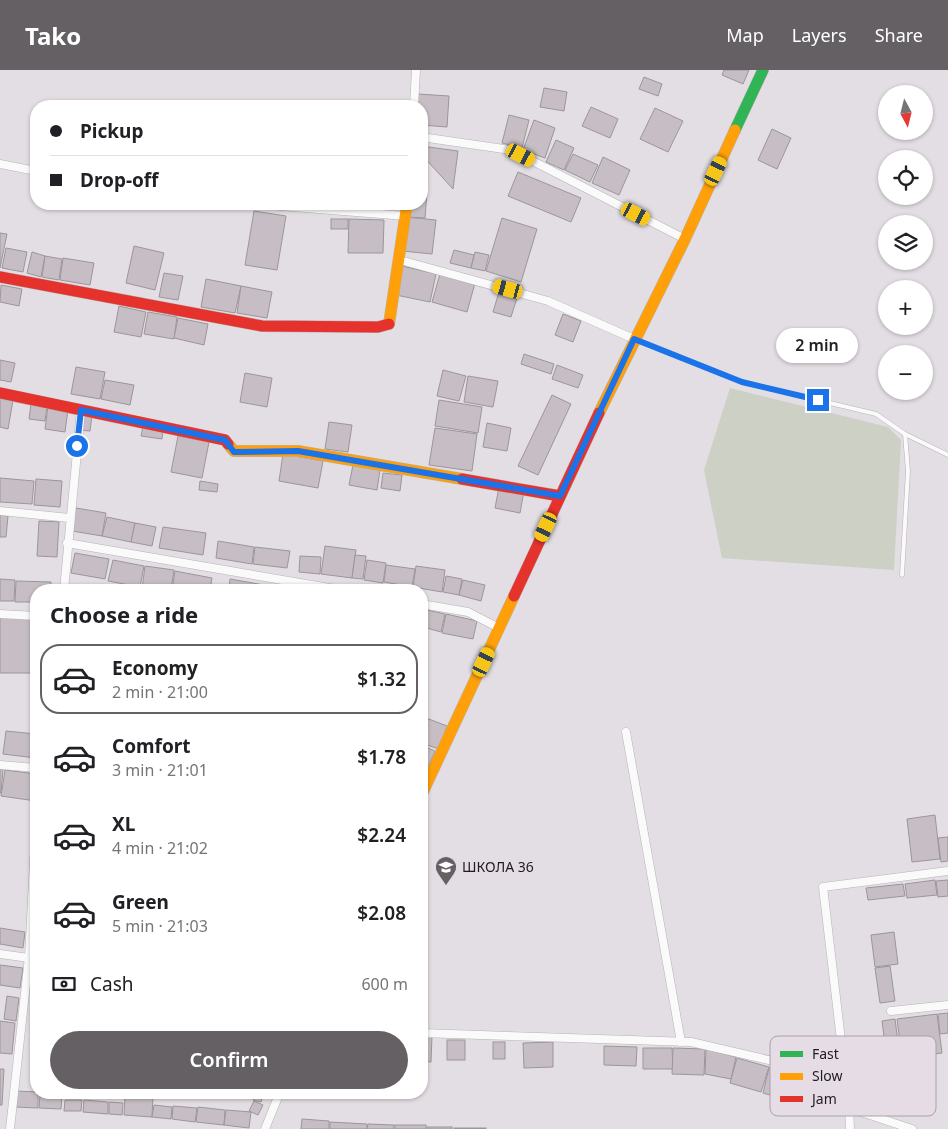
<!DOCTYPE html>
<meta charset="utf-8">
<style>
:root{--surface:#fff;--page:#f6f6f6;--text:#202124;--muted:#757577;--line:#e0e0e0;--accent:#646064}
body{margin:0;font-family:"Noto Sans",sans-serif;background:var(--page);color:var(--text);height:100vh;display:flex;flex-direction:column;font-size:19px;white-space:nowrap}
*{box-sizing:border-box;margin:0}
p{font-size:16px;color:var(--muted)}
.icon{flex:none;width:28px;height:28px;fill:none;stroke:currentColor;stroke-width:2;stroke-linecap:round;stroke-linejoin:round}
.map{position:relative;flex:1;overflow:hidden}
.panel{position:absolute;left:30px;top:514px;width:398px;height:515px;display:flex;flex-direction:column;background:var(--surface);border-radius:20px;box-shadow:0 1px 4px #0004}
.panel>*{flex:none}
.hud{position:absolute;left:30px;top:30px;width:398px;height:110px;border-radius:20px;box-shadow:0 1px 4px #0004;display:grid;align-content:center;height:110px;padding:0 20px;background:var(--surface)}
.needle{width:32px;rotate:173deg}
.tools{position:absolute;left:878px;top:15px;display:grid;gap:10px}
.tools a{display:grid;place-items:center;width:55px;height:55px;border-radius:50%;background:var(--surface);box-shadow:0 1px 4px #0004;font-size:25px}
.end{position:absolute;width:22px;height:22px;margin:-11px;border:6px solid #1a73e8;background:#fff;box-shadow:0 0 0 2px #fff}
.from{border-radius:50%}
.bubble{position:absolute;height:35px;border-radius:18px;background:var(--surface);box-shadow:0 1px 4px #0004;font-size:16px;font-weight:600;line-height:35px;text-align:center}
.car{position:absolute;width:15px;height:30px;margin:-15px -8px;border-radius:6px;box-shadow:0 0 4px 1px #0007;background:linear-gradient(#f5c518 24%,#345 0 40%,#f5c518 0 76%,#345 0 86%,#f5c518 0)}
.hud b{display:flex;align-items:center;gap:18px;height:48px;font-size:19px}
.hud b+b{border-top:1px solid var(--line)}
.hud i{width:12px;height:12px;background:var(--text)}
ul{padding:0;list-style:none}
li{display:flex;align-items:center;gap:15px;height:70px;margin:0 10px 8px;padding:0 10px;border:2px solid transparent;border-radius:20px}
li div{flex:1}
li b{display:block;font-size:19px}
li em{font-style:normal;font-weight:600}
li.active{border-color:var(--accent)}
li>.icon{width:45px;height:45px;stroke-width:1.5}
h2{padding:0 20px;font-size:22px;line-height:60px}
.pay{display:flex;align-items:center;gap:12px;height:55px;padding:0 20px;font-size:19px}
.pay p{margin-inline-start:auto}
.action{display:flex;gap:10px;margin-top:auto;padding:10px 20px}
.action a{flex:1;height:58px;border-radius:30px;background:var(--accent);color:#fff;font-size:20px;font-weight:600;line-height:58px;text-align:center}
header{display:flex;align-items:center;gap:30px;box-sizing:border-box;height:70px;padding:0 25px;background:var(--accent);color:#fff}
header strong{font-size:24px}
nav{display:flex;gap:28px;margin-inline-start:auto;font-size:18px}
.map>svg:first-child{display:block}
</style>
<header>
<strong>Tako</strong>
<nav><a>Map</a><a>Layers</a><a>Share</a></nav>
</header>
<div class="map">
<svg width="948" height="1059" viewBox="0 0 948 1059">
<rect width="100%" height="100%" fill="#e3dee3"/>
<polygon fill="#cdd0c4" points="730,318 888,357 901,370 894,500 722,488 704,400"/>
<g fill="#c6bec4" stroke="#9b969a">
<polygon points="724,0 749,0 743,14 722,5"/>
<polygon points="644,7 662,14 658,26 639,19"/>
<polygon points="544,18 567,22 564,41 540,37"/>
<polygon points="418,24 449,26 447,57 421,55 421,36 417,36"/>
<polygon points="591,37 618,49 610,68 582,56"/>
<polygon points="655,38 683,51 668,82 640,69"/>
<polygon points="509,45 529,50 522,78 502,73"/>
<polygon points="534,50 555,58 545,88 523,80"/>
<polygon points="772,59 791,68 777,99 758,90"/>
<polygon points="556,70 574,78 564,100 546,92"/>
<polygon points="421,76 458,81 453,119 421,84"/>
<polygon points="573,84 598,95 590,112 565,100"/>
<polygon points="603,87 630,100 619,125 592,113"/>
<polygon points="518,102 581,128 571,152 508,126"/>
<polygon points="421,121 427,122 425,148 406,147 407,134 421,134"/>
<polygon points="254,141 286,146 277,200 245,195"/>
<polygon points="406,147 436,150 432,184 402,181"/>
<polygon points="502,148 537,159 521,212 486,201"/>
<rect x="331" y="149" width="17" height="10"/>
<polygon points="349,149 384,150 383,183 348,183"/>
<polygon points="0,163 7,164 0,198"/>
<polygon points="134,176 164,183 155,220 126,213"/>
<polygon points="6,178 27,182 23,202 2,198"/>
<polygon points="454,180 474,185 471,198 450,193"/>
<polygon points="32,182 45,186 41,207 27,203"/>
<polygon points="475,182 489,185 485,201 471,198"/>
<polygon points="45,186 62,189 59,210 42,207"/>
<polygon points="63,188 94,193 90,215 60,210"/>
<polygon points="402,196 436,204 430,232 396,225"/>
<polygon points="164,203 183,206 178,230 159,227"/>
<polygon points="440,204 475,213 467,242 432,232"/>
<polygon points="206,209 241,216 235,243 201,237"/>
<polygon points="1,215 22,219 19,236 0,232"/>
<polygon points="241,216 272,222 267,248 237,243"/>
<polygon points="499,222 517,228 511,247 493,242"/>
<polygon points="119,236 146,242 141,267 114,262"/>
<polygon points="148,242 177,247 174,269 144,264"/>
<polygon points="563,244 581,251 573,272 555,265"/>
<polygon points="178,248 208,254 204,275 174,268"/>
<polygon points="524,284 554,294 551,304 521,294"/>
<polygon points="0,290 15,293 11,312 0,310"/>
<polygon points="557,295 583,305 578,318 552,309"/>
<polygon points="76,297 105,302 100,329 71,324"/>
<polygon points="443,300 466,306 459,331 437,326"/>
<polygon points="245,303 272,308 267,337 240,332"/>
<polygon points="468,306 498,311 493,337 464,332"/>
<polygon points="105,310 134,315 130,335 101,329"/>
<polygon points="552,325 571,334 538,405 518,396"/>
<polygon points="0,328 13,330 8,359 0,357"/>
<polygon points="439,330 482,337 478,363 435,356"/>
<polygon points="31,334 47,336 45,351 29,349"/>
<polygon points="48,336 68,339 65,362 45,359"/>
<polygon points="82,343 92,345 90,361 79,360"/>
<polygon points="329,352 352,355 348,382 325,379"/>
<polygon points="487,353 511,358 507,381 483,377"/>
<polygon points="143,357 163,361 162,369 141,366"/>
<polygon points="435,358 477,364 472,401 429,395"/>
<polygon points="178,366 209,372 202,408 171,402"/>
<polygon points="283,384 323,391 318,418 279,411"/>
<polygon points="353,395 380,400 377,420 349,415"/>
<polygon points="383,403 402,405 400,421 381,418"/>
<polygon points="0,408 34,411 32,434 0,432"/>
<polygon points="36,409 62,411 60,437 34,435"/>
<polygon points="200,411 218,414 217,422 199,420"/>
<polygon points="499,417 524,421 520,443 495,438"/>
<polygon points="76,438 106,443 102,466 72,461"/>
<polygon points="0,445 8,446 6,467 0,467"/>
<polygon points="107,447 135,453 131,472 102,466"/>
<polygon points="39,451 59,452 57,487 37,486"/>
<polygon points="135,453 156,457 152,476 131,472"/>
<polygon points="163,457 206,463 203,485 159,478"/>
<polygon points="218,471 254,477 252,494 216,488"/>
<polygon points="325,476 356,480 352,508 321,504"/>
<polygon points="255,477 290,481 287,498 253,494"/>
<polygon points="75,483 109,489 105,509 71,503"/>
<polygon points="355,485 366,486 363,509 352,508"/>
<polygon points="300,486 321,487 320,504 299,502"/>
<polygon points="113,490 144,496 140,517 108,511"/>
<polygon points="367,490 386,493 383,513 364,510"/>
<polygon points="386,495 415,499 412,517 384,512"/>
<polygon points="145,496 174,500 171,520 142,519"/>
<polygon points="416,496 445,500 442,522 413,517"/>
<polygon points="175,501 212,508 210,520 172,520"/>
<polygon points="446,506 462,509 459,525 443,522"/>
<polygon points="0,509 15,510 14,531 0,531"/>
<polygon points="230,509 264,515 263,520 229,520"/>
<polygon points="463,510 485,515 481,531 459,525"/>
<polygon points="16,511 51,512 51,520 36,520 36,532 15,532"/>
<polygon points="265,515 291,520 265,520"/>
<polygon points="421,539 426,540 422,557 421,557"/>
<polygon points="427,540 445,544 441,562 423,557"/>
<polygon points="446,544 477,551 473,569 442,563"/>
<polygon points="0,545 36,547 36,603 0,603"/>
<polygon points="421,646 447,656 439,679 421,673"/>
<polygon points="6,661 36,664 36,688 3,684"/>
<polygon points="421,675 435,681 421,713"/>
<polygon points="0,699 3,699 1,723 0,723"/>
<polygon points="5,700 36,704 36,731 1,726"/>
<polygon points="935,745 940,789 912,792 907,749"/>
<polygon points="948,767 948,791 941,792 938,768"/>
<polygon points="935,810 937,825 907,828 905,814"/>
<polygon points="948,810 948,826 938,827 936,811"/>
<polygon points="903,814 905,826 868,830 866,818"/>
<polygon points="0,858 25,862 23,878 0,874"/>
<polygon points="894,862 898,894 875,897 871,865"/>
<polygon points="0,895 23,898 20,918 0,915"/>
<polygon points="35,896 36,896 36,916 32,915"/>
<polygon points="890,896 895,931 880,933 875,898"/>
<polygon points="7,926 19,928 16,951 4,949"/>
<polygon points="948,943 948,963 940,964 938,944"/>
<polygon points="937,944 942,983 902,988 897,949"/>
<polygon points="895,949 900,987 887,989 882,951"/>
<polygon points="0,951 15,953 12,984 0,983"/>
<polygon points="421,964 432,965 431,992 421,991"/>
<rect x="447" y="970" width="18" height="20"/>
<rect x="493" y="972" width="12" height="17"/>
<polygon points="553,972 553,997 524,998 523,973"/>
<polygon points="604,976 637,977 636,996 604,995"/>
<polygon points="643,978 672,978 673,999 643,999"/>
<polygon points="673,978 705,979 704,1005 672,1004"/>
<polygon points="706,979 736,987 731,1009 705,1004"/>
<polygon points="737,988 769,997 761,1022 730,1013"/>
<polygon points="769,998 798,1005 791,1031 763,1023"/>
<polygon points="0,999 4,999 2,1035 0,1035"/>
<polygon points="16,1021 38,1022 38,1038 15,1037"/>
<polygon points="255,1022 264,1022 261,1032 253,1030"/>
<polygon points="40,1025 62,1026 61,1039 39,1038"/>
<polygon points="125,1025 153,1026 152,1047 124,1045"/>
<polygon points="65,1030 82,1030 81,1041 64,1041"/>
<polygon points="84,1030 108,1032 108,1044 83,1042"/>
<polygon points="254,1031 263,1035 258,1045 249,1041"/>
<polygon points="109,1032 123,1033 122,1045 109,1044"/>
<polygon points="154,1035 172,1037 171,1049 152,1047"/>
<polygon points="173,1036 197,1038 195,1052 172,1049"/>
<polygon points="198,1037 225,1040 224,1055 196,1052"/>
<polygon points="226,1040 251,1042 249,1058 224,1055"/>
<polygon points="302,1049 329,1051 329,1059 301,1059"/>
<polygon points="330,1052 367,1054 367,1059 330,1059"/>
<polygon points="368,1054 394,1055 394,1059 367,1059"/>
<rect x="395" y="1055" width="31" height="4"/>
<rect x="427" y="1057" width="25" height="2"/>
<rect x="454" y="1058" width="32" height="1"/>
</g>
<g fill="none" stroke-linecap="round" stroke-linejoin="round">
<g stroke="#b6b3b6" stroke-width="5">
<g id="lane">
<polyline points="636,269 742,312 876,344 905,364 948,385"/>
<polyline points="902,505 908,401 905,364"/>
</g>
</g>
<g stroke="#b6b3b6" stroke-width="9">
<g id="street">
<polyline points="414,36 416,0"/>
<polyline points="421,67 504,79 521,85 685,169"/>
<polyline points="0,94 36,101"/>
<polyline points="256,134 406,146"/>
<polyline points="400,190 548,231 634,269"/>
<polyline points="0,441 70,448"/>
<polyline points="67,473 341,520"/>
<polyline points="64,520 81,340"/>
<polyline points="421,534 468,542 499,558"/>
<polyline points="0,544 36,546"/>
<polyline points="626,662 681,972"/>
<polyline points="0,695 36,698"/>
<polyline points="0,884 36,889"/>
<polyline points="891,941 948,935"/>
<polyline points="421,963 691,972 846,1008"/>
<polyline points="849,1038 912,1059"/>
<polyline points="10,1059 29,887 36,753"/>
<polyline points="265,1059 280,1022"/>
<polyline points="850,1059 849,1038 823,817 948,801"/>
</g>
</g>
<g stroke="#b6b3b6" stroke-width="12">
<polyline id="fast" points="735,60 763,0"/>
</g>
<g stroke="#b6b3b6" stroke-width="12">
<g id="slow">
<polyline points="389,254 407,134"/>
<polyline points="599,343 685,169 735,60"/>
<polyline points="228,374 234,381 298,381 462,409"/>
<polyline points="421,726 514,526"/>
</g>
</g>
<g stroke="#b6b3b6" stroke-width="12">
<g id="jam">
<polyline points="0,207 262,256 378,257 389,254"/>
<polyline points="0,323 225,370 228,374"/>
<polyline points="462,409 560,426"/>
<polyline points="514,526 599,343"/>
</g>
</g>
<use href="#lane" stroke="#fbfafb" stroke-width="4"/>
<use href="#street" stroke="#fbfafb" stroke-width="8"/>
<use href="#fast" stroke="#30b455" stroke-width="11"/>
<use href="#slow" stroke="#ff9f0a" stroke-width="11"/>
<use href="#jam" stroke="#e5322d" stroke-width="11"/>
</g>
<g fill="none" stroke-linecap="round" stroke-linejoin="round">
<polyline stroke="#1a73e8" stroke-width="6" points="77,376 81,340 225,370 234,382 298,381 560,426 634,269 742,312 818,330"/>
</g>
<defs>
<g id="school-pin" transform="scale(1.125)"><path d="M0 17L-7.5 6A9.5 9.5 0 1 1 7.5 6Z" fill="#646064" stroke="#e5dce5"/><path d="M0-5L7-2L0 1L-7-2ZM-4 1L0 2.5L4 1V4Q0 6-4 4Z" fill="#fff"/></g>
</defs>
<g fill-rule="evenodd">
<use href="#school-pin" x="446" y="797"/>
</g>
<g text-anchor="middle" stroke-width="4" stroke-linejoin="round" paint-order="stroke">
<g font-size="14" fill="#1f1c1f" stroke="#e5dce5" text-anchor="start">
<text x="462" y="802">ШКОЛА 36</text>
</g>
</g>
<rect x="770" y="966" width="166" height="80" rx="8" fill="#e5dce5" stroke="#aaa2aa" stroke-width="1"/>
<rect x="780" y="981" width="23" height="6" fill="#30b455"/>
<rect x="780" y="1003" width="23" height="7" fill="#ff9f0a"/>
<rect x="780" y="1026" width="23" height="6" fill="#e5322d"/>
<g font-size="14" fill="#1f1c1f">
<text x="812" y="989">Fast</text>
<text x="812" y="1011">Slow</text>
<text x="812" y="1034">Jam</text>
</g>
</svg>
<div class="tools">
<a><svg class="needle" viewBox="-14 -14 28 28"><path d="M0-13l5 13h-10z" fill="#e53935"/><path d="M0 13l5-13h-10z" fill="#757577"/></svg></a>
<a><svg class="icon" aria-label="locate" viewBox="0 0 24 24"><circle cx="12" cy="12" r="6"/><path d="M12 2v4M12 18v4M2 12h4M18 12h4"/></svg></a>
<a><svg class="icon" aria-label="layers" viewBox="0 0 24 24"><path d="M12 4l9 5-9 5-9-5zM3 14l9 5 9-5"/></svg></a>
<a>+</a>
<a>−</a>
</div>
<i class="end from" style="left:77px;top:376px"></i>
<i class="end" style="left:818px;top:330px"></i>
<div class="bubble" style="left:776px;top:258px;width:82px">2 min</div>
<i class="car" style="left:521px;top:85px;rotate:117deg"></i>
<i class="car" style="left:716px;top:101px;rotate:25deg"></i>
<i class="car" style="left:636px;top:144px;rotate:117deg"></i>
<i class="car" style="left:508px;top:219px;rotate:285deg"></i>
<i class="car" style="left:546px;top:457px;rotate:205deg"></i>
<i class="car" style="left:484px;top:592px;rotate:25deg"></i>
<div class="hud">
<b><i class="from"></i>Pickup</b>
<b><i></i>Drop-off</b>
</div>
<section class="panel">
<h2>Choose a ride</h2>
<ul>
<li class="active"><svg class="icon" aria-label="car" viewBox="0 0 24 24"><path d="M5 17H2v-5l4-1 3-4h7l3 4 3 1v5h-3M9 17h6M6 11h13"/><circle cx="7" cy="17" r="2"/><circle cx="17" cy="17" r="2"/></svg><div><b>Economy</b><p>2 min · 21:00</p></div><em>$1.32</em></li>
<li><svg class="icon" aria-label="car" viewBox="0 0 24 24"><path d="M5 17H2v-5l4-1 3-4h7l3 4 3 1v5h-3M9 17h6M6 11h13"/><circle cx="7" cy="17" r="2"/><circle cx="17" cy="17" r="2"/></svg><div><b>Comfort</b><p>3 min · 21:01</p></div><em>$1.78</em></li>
<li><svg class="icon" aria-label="car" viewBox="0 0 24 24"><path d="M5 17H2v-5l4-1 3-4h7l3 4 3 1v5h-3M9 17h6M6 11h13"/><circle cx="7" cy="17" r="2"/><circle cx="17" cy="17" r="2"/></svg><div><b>XL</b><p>4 min · 21:02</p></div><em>$2.24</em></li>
<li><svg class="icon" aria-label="car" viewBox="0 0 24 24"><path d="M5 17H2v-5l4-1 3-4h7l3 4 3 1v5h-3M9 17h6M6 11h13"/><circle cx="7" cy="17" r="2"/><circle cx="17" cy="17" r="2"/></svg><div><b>Green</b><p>5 min · 21:03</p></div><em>$2.08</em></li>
</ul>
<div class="pay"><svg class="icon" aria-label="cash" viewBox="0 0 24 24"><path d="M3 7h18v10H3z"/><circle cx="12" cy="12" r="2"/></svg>Cash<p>600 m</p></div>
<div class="action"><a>Confirm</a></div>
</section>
</div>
